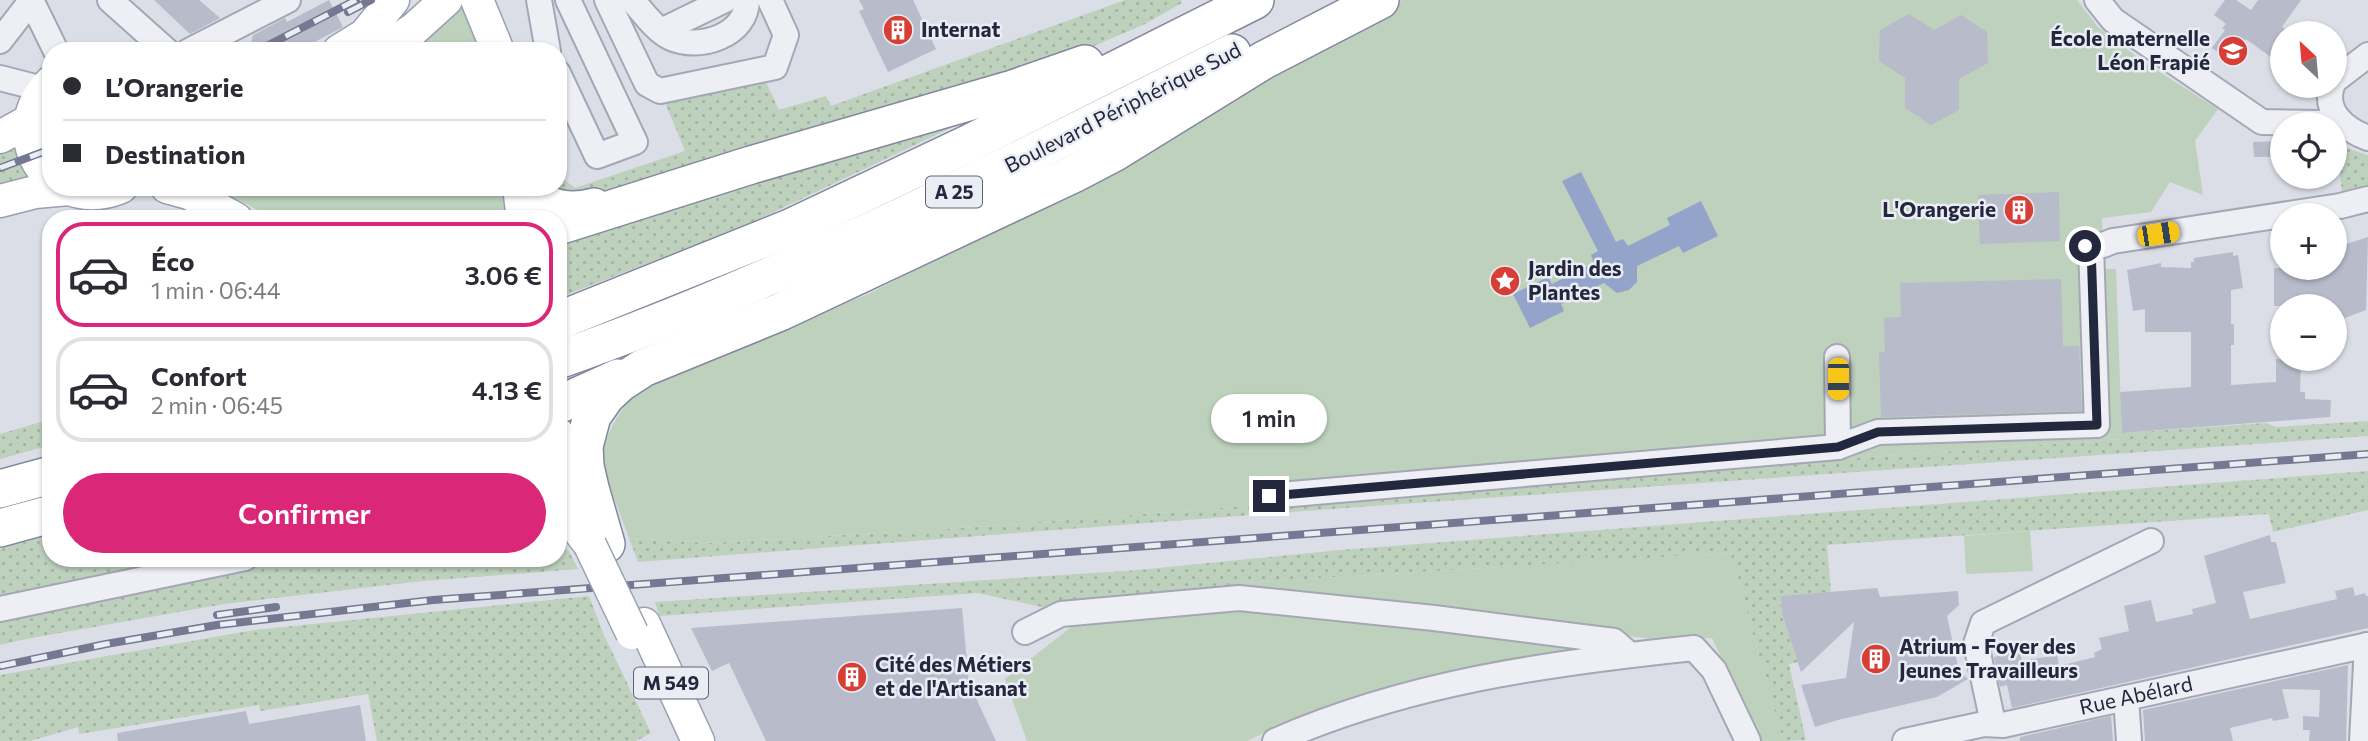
<!DOCTYPE html>
<html lang="fr">
<meta charset="utf-8">
<style>
:root{--surface:#fff;--page:#f2f2f3;--text:#2b2b33;--muted:#7c7c81;--line:#e1e1e2;--accent:#db2777}
body{margin:0;font-family:Commissioner,sans-serif;background:var(--page);color:var(--text);height:100vh;display:flex;flex-direction:column;font-size:26px;white-space:nowrap}
*{box-sizing:border-box;margin:0}
p{font-size:23px;color:var(--muted)}
.icon{flex:none;width:38px;height:38px;fill:none;stroke:currentColor;stroke-width:2;stroke-linecap:round;stroke-linejoin:round}
.map{position:relative;flex:1;overflow:hidden}
.sheet{position:absolute;left:42px;top:210px;width:525px;height:357px;display:flex;flex-direction:column;background:var(--surface);border-radius:28px;box-shadow:0 2px 5px #0004}
.sheet>*{flex:none}
.banner{position:absolute;left:42px;top:42px;width:525px;height:154px;border-radius:28px;box-shadow:0 2px 5px #0004;display:grid;align-content:center;height:154px;padding:0 21px;background:var(--surface)}
.needle{width:46px;rotate:334deg}
.buttons{position:absolute;left:2270px;top:21px;display:grid;gap:14px}
.buttons a{display:grid;place-items:center;width:77px;height:77px;border-radius:50%;background:var(--surface);box-shadow:0 2px 5px #0004;font-size:35px}
.end{position:absolute;width:32px;height:32px;margin:-16px;border:9px solid #24283e;background:#fff;box-shadow:0 0 0 4px #fff}
.from{border-radius:50%}
.bubble{position:absolute;height:49px;border-radius:24px;background:var(--surface);box-shadow:0 2px 5px #0004;font-size:23px;font-weight:600;line-height:49px;text-align:center}
.car{position:absolute;width:21px;height:42px;margin:-21px -10px;border-radius:9px;box-shadow:0 0 5px 2px #0007;background:linear-gradient(#f5c518 24%,#345 0 40%,#f5c518 0 76%,#345 0 86%,#f5c518 0)}
.banner b{display:flex;align-items:center;gap:24px;height:66px;font-size:26px}
.banner b+b{border-top:2px solid var(--line)}
.banner i{width:18px;height:18px;background:var(--text)}
ul{padding:12px 0 0;list-style:none}
li{display:flex;align-items:center;gap:21px;height:105px;margin:0 14px 10px;padding:0 7px;border:4px solid var(--line);border-radius:28px}
li div{flex:1}
li b{display:block;font-size:26px}
li em{font-style:normal;font-weight:600}
li.selected{border-color:var(--accent)}
li>.icon{width:63px;height:63px;stroke-width:1.5}
.cta{display:flex;gap:14px;margin-top:auto;padding:14px 21px}
.cta a{flex:1;height:80px;border-radius:42px;background:var(--accent);color:#fff;font-size:28px;font-weight:600;line-height:80px;text-align:center}
.map>svg:first-child{display:block}
</style>
<div class="map">
<svg width="2368" height="741" viewBox="0 0 2368 741">
<defs>
<pattern id="grass-dots" width="8" height="8" patternUnits="userSpaceOnUse" patternTransform="scale(1.75)"><rect width="8" height="8" fill="#bdd1bc"/><path d="M2 2h.1M6 6h.1" fill="none" stroke="#a2b3a3" stroke-width="1.8" stroke-linecap="round"/></pattern>
</defs>
<rect width="100%" height="100%" fill="#dbdee7"/>
<g fill="url(#grass-dots)">
<polygon points="1125,0 1181,0 1182,3 1145,24 1066,58 576,202 548,187 558,187 558,175 575,188 685,151 664,100 765,80 779,110 826,96 831,106"/>
<polygon points="1026,92 751,223 558,298 558,241"/>
<polygon points="0,146 14,146 32,181 0,193"/>
<polygon points="2340,146 2368,155 2368,194 2343,199 2337,151"/>
<polygon points="51,419 51,445 0,459 0,434"/>
<polygon points="2368,421 2368,436 1318,510 638,562 629,538 711,543 991,526 1883,456 2122,439 2122,433 2266,423 2276,427"/>
<polygon points="2368,471 2368,510 2273,532 2269,514 1827,545 1831,592 1781,596 1782,615 1798,662 1789,664 1806,740 1783,741 1730,553 1241,583 1243,589 1042,607 977,593 659,616 655,602 1138,570 1340,550"/>
<polygon points="51,535 51,558 558,558 558,544 569,551 578,569 423,581 224,604 26,639 0,645 0,549"/>
<polygon points="589,596 604,635 651,733 636,741 377,741 368,694 260,711 259,705 79,734 78,727 30,741 0,741 0,675 254,630"/>
</g>
<g fill="#bdd1bc">
<path d="M1402,0H2077L2098,27L2142,61L2218,109L2195,141L2203,195L2170,182L2151,212L2102,218L2104,269H2116L2122,439L1883,456L991,526L711,543L629,538C622,517 599,467 604,447C609,427 621,411 633,394L870,293L968,244L1290,57Z"/>
<polygon points="464,1 485,51 399,51 456,4"/>
<path d="M196,187H504L506,205L501,219H270C248,201 223,194 196,187Z"/>
<polygon points="2030,531 2033,571 1966,574 1964,536"/>
<polygon points="1730,553 1783,741 1761,741 1712,638 1661,640 1243,589 1240,583"/>
<polygon points="1266,606 1602,647 1398,686 1291,720 1247,741 1027,741 1005,679 1084,617"/>
</g>
<polygon fill="#93a3ca" points="1581,172 1616,242 1623,239 1628,246 1670,225 1667,218 1701,201 1718,236 1683,253 1679,246 1637,266 1637,282 1629,290 1617,293 1604,283 1561,304 1564,311 1530,328 1513,294 1548,277 1552,284 1594,263 1591,255 1598,251 1562,181"/>
<g fill="#b8bbca">
<polygon points="154,0 199,0 220,18 190,34"/>
<polygon points="329,0 343,27 309,45 311,51 249,51 253,35 285,18 287,22"/>
<polygon points="859,0 913,0 936,49 888,72 859,11 864,9"/>
<polygon points="2225,0 2236,0 2251,10 2258,0 2301,0 2282,27 2285,29 2282,33 2282,44 2272,58 2246,39 2229,60 2212,48 2225,30 2222,28 2226,24 2214,15"/>
<polygon points="1909,14 1934,30 1961,15 1987,32 1988,63 1959,79 1959,110 1931,125 1905,108 1905,78 1879,61 1880,30"/>
<polygon points="2282,141 2282,157 2254,157 2253,142"/>
<polygon points="2059,192 2060,241 1980,244 1978,195"/>
<polygon points="2368,237 2366,310 2334,322 2334,306 2274,306 2274,268 2334,268 2334,248"/>
<polygon points="2233,252 2233,256 2238,255 2243,288 2231,290 2231,324 2234,324 2234,345 2231,345 2231,385 2276,382 2276,359 2301,359 2300,392 2305,392 2305,399 2331,400 2330,417 2122,433 2120,392 2191,387 2191,332 2145,332 2145,309 2133,311 2127,270 2161,263 2161,267 2191,268 2191,262 2194,262 2194,258"/>
<polygon points="2061,279 2063,346 2079,346 2082,411 1881,417 1879,352 1885,352 1884,318 1901,317 1900,283"/>
<polygon points="2270,535 2271,542 2276,542 2286,583 2243,592 2250,619 2337,599 2335,591 2353,587 2355,596 2365,593 2366,596 2368,596 2368,628 2012,708 2007,685 2000,687 1994,657 2020,650 2022,661 2057,655 2059,666 2095,657 2094,653 2102,649 2099,638 2129,631 2124,606 2151,600 2156,622 2193,614 2192,609 2216,603 2204,556"/>
<polygon points="1877,588 1880,597 1958,591 1959,605 1947,616 1959,671 1968,679 1937,697 1838,720 1815,727 1801,685 1846,678 1854,622 1801,672 1782,614 1781,596"/>
<polygon points="962,608 969,683 996,741 766,741 729,663 712,671 691,628"/>
<polygon points="2348,665 2346,741 2309,741 2310,730 2303,730 2303,716 2319,717 2320,690 2282,689 2289,718 2273,721 2272,718 2230,728 2233,741 2145,741 2143,710"/>
<polygon points="360,705 366,741 118,741 117,733 246,711 249,724"/>
<polygon points="2111,716 2113,741 2020,741 2020,737"/>
</g>
<g fill="none" stroke-linecap="round" stroke-linejoin="round">
<g stroke="#a4a7b4" stroke-width="28">
<g id="minor">
<polyline points="31,0 56,51"/>
<polyline points="110,0 167,51"/>
<polyline points="539,0 548,51"/>
<polyline points="607,0 647,84 660,91 775,67 786,35 770,0"/>
<path d="M632,0C643,12 656,31 671,38C700,51 747,35 747,0"/>
<polyline points="2097,0 2113,20 2262,122 2322,123 2336,117"/>
<polyline points="661,31 725,0"/>
<polyline points="0,41 31,1"/>
<polyline points="189,51 288,0"/>
<polyline points="558,73 597,156 635,142 568,0"/>
<polyline points="0,78 43,89"/>
<polyline points="2334,81 2368,55"/>
<path d="M2332,86C2323,112 2346,130 2368,138"/>
<polyline points="2085,246 2103,245 2113,241 2340,206 2368,199"/>
<polyline points="1837,357 1838,447"/>
<polyline points="1269,496 1838,447 1878,432 2097,425 2091,246"/>
<polyline points="0,609 245,558"/>
<polyline points="1025,632 1061,614 1239,598 1434,618 1614,641 1630,655"/>
<polyline points="2126,698 2129,741"/>
<polyline points="1993,723 1976,644 1983,623 2151,541"/>
<path d="M1275,741C1409,682 1550,663 1694,648L1714,670L1748,741"/>
<path id="s1" d="M1905,741L1984,724L2003,725L2368,645"/>
<polyline points="2362,741 2367,645"/>
</g>
</g>
<g stroke="#9a9fb3" stroke-width="35">
<g id="major">
<polyline points="477,0 498,51"/>
<polyline points="339,51 365,35 393,0"/>
<polyline points="382,51 414,29 446,0"/>
<path d="M51,82C23,110 22,151 51,178"/>
<polyline points="0,137 29,121"/>
<path d="M65,187C84,196 102,195 121,187"/>
<polyline points="167,187 189,193 236,219"/>
<polyline points="519,187 523,219"/>
<polyline points="0,201 35,192 69,189"/>
<polyline points="558,434 583,492"/>
<polyline points="558,503 590,545"/>
<polyline points="644,624 698,741"/>
</g>
</g>
<g stroke="#82879e" stroke-width="40">
<g id="highway">
<path d="M528,187C544,210 568,214 594,207"/>
<polyline points="558,226 751,165 1013,89 1085,64"/>
<polyline points="558,321 790,228 968,144 1255,0"/>
<path d="M558,360C792,277 1012,164 1232,53"/>
<polyline points="558,405 618,378"/>
<polyline points="0,489 51,475"/>
<polyline points="0,528 51,514"/>
<polyline points="606,544 590,488 585,466 584,446 592,416 606,396 620,383 643,368 780,312 1073,174 1115,152 1264,60 1380,0"/>
</g>
</g>
<use href="#minor" stroke="#eeeff5" stroke-width="24"/>
<use href="#major" stroke="#fff" stroke-width="32"/>
<use href="#highway" stroke="#fff" stroke-width="37"/>
<g stroke="#747991" stroke-width="8">
<g id="rail">
<polyline points="348,12 371,0"/>
<polyline points="257,51 356,0"/>
<polyline points="0,168 51,149"/>
<polyline points="217,615 276,607"/>
<polyline points="0,666 106,644 217,625 433,600 2368,454"/>
</g>
</g>
<use href="#rail" stroke="#ebedf5" stroke-width="5" stroke-dasharray="16" stroke-linecap="butt"/>
<g stroke="#9a9fb3" stroke-width="35" stroke-linecap="butt">
<polyline id="major-bridge" points="590,545 632,633"/>
</g>
<use href="#major-bridge" stroke="#fff" stroke-width="32"/>
</g>
<g fill="none" stroke-linecap="round" stroke-linejoin="round">
<polyline stroke="#24283e" stroke-width="9" points="1269,496 1838,447 1878,432 2097,425 2091,246 2085,246"/>
</g>
<defs>
<g id="building-disc" transform="scale(1.575)"><circle r="9.5" fill="#d73e35" stroke="#ebedf5"/><path d="M-4-6H4V6H1V3H-1V6H-4ZM-2.5-4.3h1.7v1.8h-1.7ZM.8-4.3h1.7v1.8H.8ZM-2.5-1h1.7V.8h-1.7ZM.8-1h1.7V.8H.8Z" fill="#fff"/></g>
<g id="school-disc" transform="scale(1.575)"><circle r="9.5" fill="#d73e35" stroke="#ebedf5"/><path d="M0-5L7-2L0 1L-7-2ZM-4 1L0 2.5L4 1V4Q0 6-4 4Z" fill="#fff"/></g>
<g id="sight-disc" transform="scale(1.575)"><circle r="9.5" fill="#d73e35" stroke="#ebedf5"/><path d="M0-6L1.8-2.2L6-1.7L2.9 1.2L3.7 5.4L0 3.3L-3.7 5.4L-2.9 1.2L-6-1.7L-1.8-2.2Z" fill="#fff"/></g>
</defs>
<g fill-rule="evenodd">
<use href="#building-disc" x="898" y="30"/>
<use href="#school-disc" x="2233" y="51"/>
<use href="#building-disc" x="2019" y="210"/>
<use href="#sight-disc" x="1505" y="281"/>
<use href="#building-disc" x="1876" y="659"/>
<use href="#building-disc" x="852" y="677"/>
</g>
<g text-anchor="middle" stroke-width="5" stroke-linejoin="round" paint-order="stroke">
<g fill="#ebedf5" stroke="#606375" stroke-width="2">
<rect x="926" y="176.5" width="56" height="31" rx="5"/>
<rect x="634" y="667.5" width="74" height="31" rx="5"/>
</g>
<g font-size="19" font-weight="bold" fill="#24283e">
<text x="954" y="199">A 25</text>
<text x="671" y="690">M 549</text>
</g>
<g font-size="21" font-weight="bold" fill="#24283e" stroke="#ebedf5" text-anchor="start">
<text x="921" y="37">Internat</text>
<text x="2210" y="46" text-anchor="end">École maternelle<tspan x="2210" dy="24">Léon Frapié</tspan></text>
<text x="1996" y="217" text-anchor="end">L'Orangerie</text>
<text x="1528" y="276">Jardin des<tspan x="1528" dy="24">Plantes</tspan></text>
<text x="1899" y="654">Atrium - Foyer des<tspan x="1899" dy="24">Jeunes Travailleurs</tspan></text>
<text x="875" y="672">Cité des Métiers<tspan x="875" dy="24">et de l'Artisanat</tspan></text>
</g>
<g font-size="21" fill="#24283e" stroke="#ebedf5">
<text transform="translate(1123 108) rotate(-27)" y="7">Boulevard Périphérique Sud</text>
<text dy="7" stroke="none"><textPath href="#s1" startOffset="236">Rue Abélard</textPath></text>
</g>
</g>
</svg>
<div class="buttons">
<a><svg class="needle" viewBox="-14 -14 28 28"><path d="M0-13l5 13h-10z" fill="#e53935"/><path d="M0 13l5-13h-10z" fill="#7c7c81"/></svg></a>
<a><svg class="icon" aria-label="locate" viewBox="0 0 24 24"><circle cx="12" cy="12" r="6"/><path d="M12 2v4M12 18v4M2 12h4M18 12h4"/></svg></a>
<a>+</a>
<a>−</a>
</div>
<i class="end from" style="left:2085px;top:246px"></i>
<i class="end" style="left:1269px;top:496px"></i>
<div class="bubble" style="left:1211px;top:394px;width:116px">1 min</div>
<i class="car" style="left:2158px;top:234px;rotate:81deg"></i>
<i class="car" style="left:1838px;top:379px;rotate:180deg"></i>
<div class="banner">
<b><i class="from"></i>L’Orangerie</b>
<b><i></i>Destination</b>
</div>
<section class="sheet">
<ul>
<li class="selected"><svg class="icon" aria-label="car" viewBox="0 0 24 24"><path d="M5 17H2v-5l4-1 3-4h7l3 4 3 1v5h-3M9 17h6M6 11h13"/><circle cx="7" cy="17" r="2"/><circle cx="17" cy="17" r="2"/></svg><div><b>Éco</b><p>1 min · 06:44</p></div><em>3.06 €</em></li>
<li><svg class="icon" aria-label="car" viewBox="0 0 24 24"><path d="M5 17H2v-5l4-1 3-4h7l3 4 3 1v5h-3M9 17h6M6 11h13"/><circle cx="7" cy="17" r="2"/><circle cx="17" cy="17" r="2"/></svg><div><b>Confort</b><p>2 min · 06:45</p></div><em>4.13 €</em></li>
</ul>
<div class="cta"><a>Confirmer</a></div>
</section>
</div>
